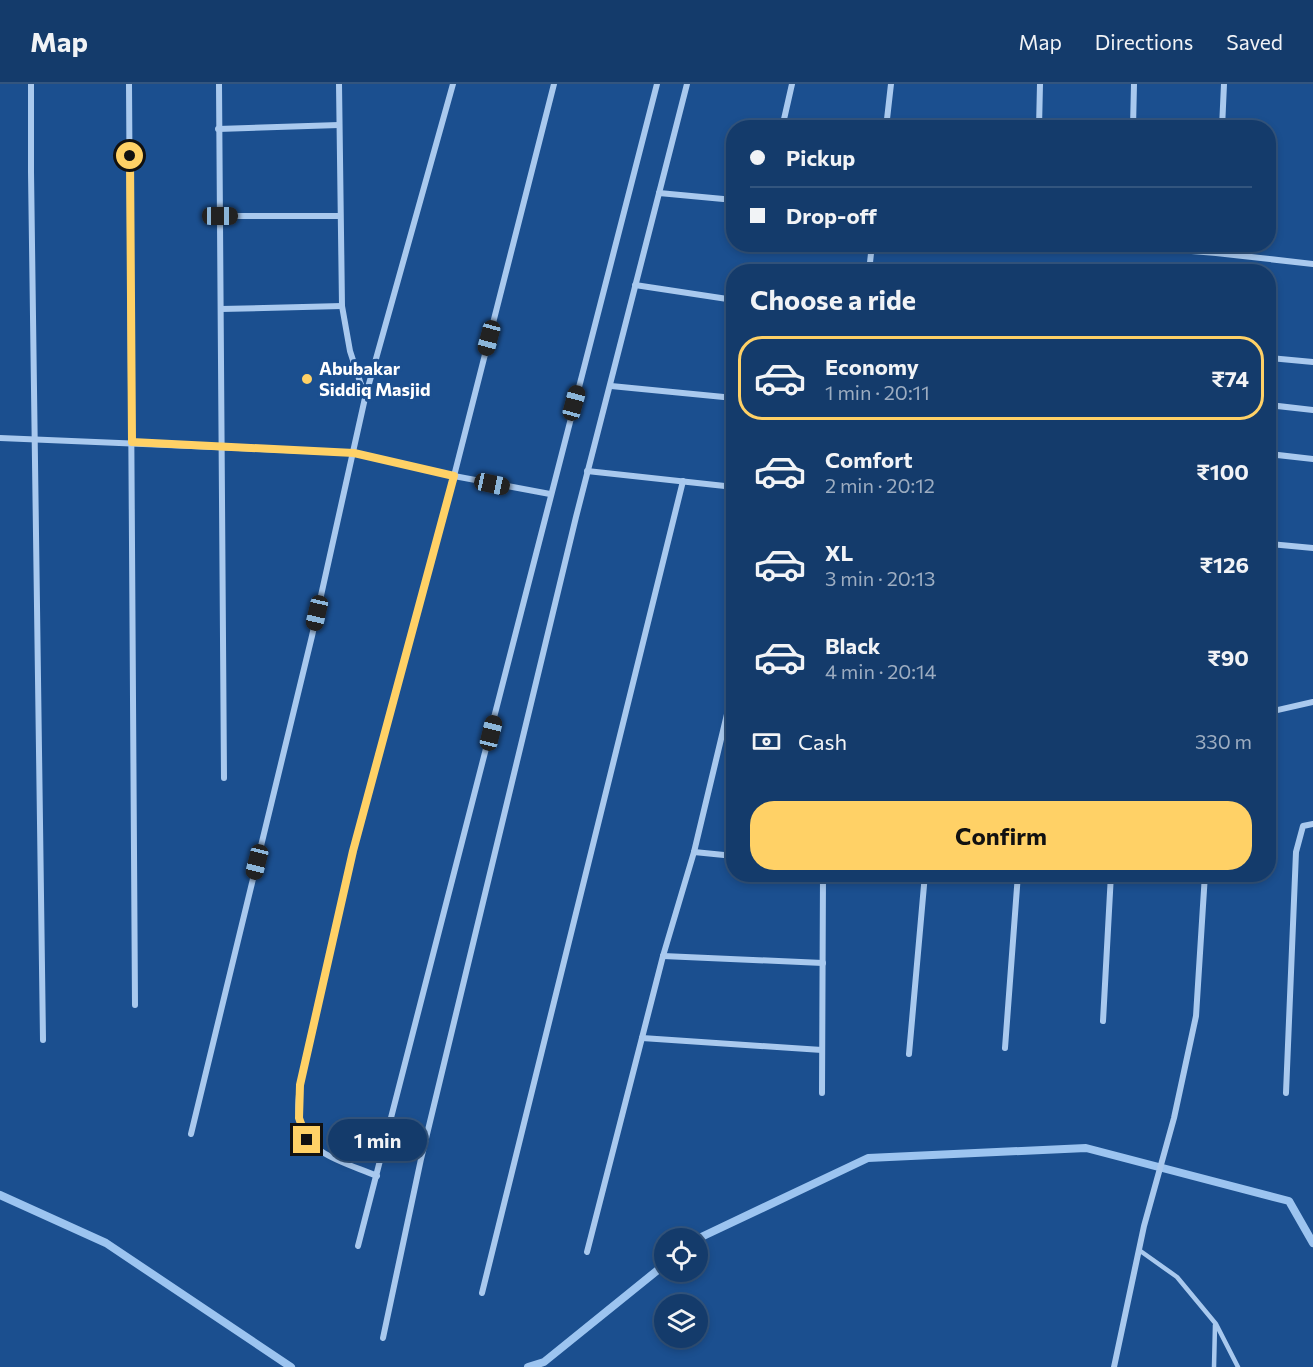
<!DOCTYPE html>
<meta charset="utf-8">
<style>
:root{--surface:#143b6b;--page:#214673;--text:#f1f3f6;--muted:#9dadc1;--line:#33557e;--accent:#ffd166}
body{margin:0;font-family:Commissioner,sans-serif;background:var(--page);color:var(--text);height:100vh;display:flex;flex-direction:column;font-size:22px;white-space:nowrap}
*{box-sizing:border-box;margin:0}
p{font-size:20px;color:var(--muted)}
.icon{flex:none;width:33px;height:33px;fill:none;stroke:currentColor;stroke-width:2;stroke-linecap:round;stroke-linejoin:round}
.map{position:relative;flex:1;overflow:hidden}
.sheet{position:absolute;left:726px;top:180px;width:550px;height:618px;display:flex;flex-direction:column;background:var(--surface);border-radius:24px;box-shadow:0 3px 9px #0003,0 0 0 2px var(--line)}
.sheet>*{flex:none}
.hud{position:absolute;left:726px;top:36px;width:550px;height:132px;border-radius:24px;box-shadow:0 3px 9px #0003,0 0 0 2px var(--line);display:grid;align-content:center;height:132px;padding:0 24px;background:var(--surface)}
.buttons{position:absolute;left:654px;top:1144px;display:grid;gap:12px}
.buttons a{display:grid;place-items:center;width:54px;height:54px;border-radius:50%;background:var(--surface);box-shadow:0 3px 9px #0003,0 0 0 2px var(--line);font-size:30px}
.end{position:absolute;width:27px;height:27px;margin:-14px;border:8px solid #ffd166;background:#111;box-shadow:0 0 0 3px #111}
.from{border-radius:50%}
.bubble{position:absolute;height:42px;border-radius:21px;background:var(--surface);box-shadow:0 3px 9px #0003,0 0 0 2px var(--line);font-size:20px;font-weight:700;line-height:42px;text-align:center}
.car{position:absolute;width:18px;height:36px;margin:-18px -9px;border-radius:8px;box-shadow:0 0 4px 2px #0007;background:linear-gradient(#222 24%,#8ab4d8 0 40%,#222 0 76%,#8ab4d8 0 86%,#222 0)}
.hud b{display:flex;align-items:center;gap:21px;height:57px;font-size:22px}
.hud b+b{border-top:2px solid var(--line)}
.hud i{width:15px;height:15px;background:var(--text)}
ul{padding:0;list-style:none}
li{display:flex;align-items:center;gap:18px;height:84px;margin:0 12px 9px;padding:0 12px;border:3px solid transparent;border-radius:24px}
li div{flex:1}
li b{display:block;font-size:22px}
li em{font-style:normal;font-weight:700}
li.current{border-color:var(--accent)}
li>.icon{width:54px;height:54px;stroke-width:1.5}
h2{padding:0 24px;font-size:27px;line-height:72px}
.pay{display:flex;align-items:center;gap:15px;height:66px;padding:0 24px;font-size:22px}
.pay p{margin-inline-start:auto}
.cta{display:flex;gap:12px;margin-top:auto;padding:12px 24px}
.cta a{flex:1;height:69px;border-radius:24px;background:var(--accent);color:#111;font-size:24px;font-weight:700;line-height:69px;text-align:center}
header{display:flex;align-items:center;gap:36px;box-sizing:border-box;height:84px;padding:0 30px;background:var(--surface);border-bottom:2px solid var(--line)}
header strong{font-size:28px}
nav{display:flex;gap:33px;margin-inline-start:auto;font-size:21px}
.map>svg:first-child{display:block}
</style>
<header>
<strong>Map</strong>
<nav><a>Map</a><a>Directions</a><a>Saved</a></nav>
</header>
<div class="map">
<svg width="1313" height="1283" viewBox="0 0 1313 1283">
<rect width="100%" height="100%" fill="#1b4f8f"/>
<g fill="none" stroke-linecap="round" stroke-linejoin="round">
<g stroke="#9cc4f0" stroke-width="8">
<polyline points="0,1111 106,1159 291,1283"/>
<polyline points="697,1155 868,1074 1086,1064 1289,1117 1313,1159"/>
<polyline points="528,1283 544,1278 664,1181"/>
</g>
<g stroke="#a9c9ee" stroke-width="4.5">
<polyline points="1139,1166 1177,1193 1216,1240 1238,1283"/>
<polyline points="1214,1283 1215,1241"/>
</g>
<g stroke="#a9c9ee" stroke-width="6">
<polyline points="31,0 31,88 43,956"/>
<polyline points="129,0 135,921"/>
<polyline points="219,0 224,694"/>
<polyline points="339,0 342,222 350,267 365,313"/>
<polyline points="782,44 792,0"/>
<polyline points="886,44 891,0"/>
<polyline points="1039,44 1040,0"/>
<polyline points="1133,44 1134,0"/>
<polyline points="1222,44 1224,0"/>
<polyline points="218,45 339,41"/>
<polyline points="659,109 734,116"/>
<polyline points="220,132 340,132"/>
<polyline points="1106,160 1216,169 1313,180"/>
<polyline points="869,188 872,160"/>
<polyline points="635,201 734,216"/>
<polyline points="221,225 342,222"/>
<polyline points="1269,274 1313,278"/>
<polyline points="611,302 734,314"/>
<polyline points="1269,321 1313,326"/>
<polyline points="0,354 354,369 454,392 550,410"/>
<polyline points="1269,370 1313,375"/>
<polyline points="587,387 734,403"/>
<polyline points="1269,460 1313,464"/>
<polyline points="1269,628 1313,618"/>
<polyline points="694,768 734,772"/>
<polyline points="663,872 823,879"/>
<polyline points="1103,937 1111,790"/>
<polyline points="642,954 822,966"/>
<polyline points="1005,964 1018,790"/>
<polyline points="909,970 925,790"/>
<polyline points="822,1009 823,790"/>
<polyline points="1286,1009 1296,768 1303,742 1313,740"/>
<polyline points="191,1050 312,552 365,314 453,0"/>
<path d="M377,1092C347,1079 305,1071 299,1034C297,1024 299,1011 300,1001L353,767L454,392L554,0"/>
<polyline points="358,1162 657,0"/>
<polyline points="587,1168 663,872 694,768 734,601"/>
<polyline points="482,1209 683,397"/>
<polyline points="383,1254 421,1075 576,433 687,0"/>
<polyline points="1114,1283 1144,1142 1174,1034 1196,932 1205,790"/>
</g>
</g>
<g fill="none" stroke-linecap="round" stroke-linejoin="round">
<polyline stroke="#ffd166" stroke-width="8" points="130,72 132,358 354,369 454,392 353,767 300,1001 299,1034 307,1056"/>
</g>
<circle fill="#ffd166" stroke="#1b4f8f" stroke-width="2" cx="307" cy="295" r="6"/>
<g text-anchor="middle" stroke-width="6" stroke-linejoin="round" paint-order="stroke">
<g font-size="18" font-weight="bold" fill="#fff" stroke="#1b4f8f" text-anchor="start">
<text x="319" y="291">Abubakar<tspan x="319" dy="21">Siddiq Masjid</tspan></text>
</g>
</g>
</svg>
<div class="buttons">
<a><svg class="icon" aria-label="locate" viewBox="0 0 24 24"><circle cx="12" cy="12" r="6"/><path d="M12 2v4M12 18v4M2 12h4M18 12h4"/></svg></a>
<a><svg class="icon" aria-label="layers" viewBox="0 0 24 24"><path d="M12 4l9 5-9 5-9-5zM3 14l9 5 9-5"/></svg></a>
</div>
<i class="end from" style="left:130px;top:72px"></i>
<i class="end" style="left:307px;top:1056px"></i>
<div class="bubble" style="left:328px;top:1035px;width:99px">1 min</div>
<i class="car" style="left:220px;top:132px;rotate:90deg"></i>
<i class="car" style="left:489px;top:254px;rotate:195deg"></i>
<i class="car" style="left:574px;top:319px;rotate:15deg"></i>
<i class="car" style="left:492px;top:400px;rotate:102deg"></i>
<i class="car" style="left:317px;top:529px;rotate:193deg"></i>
<i class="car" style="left:491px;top:649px;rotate:14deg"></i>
<i class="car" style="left:257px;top:778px;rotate:194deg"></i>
<div class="hud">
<b><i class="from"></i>Pickup</b>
<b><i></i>Drop-off</b>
</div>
<section class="sheet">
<h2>Choose a ride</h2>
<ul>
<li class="current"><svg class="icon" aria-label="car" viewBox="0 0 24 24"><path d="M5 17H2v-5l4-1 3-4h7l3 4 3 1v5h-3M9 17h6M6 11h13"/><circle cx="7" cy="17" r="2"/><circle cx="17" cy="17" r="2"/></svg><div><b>Economy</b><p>1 min · 20:11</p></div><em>₹74</em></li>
<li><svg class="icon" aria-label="car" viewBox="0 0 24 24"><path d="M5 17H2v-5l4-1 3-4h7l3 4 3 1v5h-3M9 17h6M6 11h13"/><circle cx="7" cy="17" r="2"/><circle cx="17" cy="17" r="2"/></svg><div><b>Comfort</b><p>2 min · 20:12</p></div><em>₹100</em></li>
<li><svg class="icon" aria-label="car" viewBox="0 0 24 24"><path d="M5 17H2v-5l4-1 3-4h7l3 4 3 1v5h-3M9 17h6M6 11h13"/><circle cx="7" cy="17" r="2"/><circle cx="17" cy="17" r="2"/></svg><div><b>XL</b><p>3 min · 20:13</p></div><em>₹126</em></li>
<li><svg class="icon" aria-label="car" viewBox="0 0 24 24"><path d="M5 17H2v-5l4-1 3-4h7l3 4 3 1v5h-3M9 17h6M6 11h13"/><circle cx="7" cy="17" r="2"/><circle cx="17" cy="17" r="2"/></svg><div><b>Black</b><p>4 min · 20:14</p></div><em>₹90</em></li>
</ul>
<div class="pay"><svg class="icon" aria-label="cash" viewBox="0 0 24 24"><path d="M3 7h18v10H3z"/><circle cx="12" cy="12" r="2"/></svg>Cash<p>330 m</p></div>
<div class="cta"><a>Confirm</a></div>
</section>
</div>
